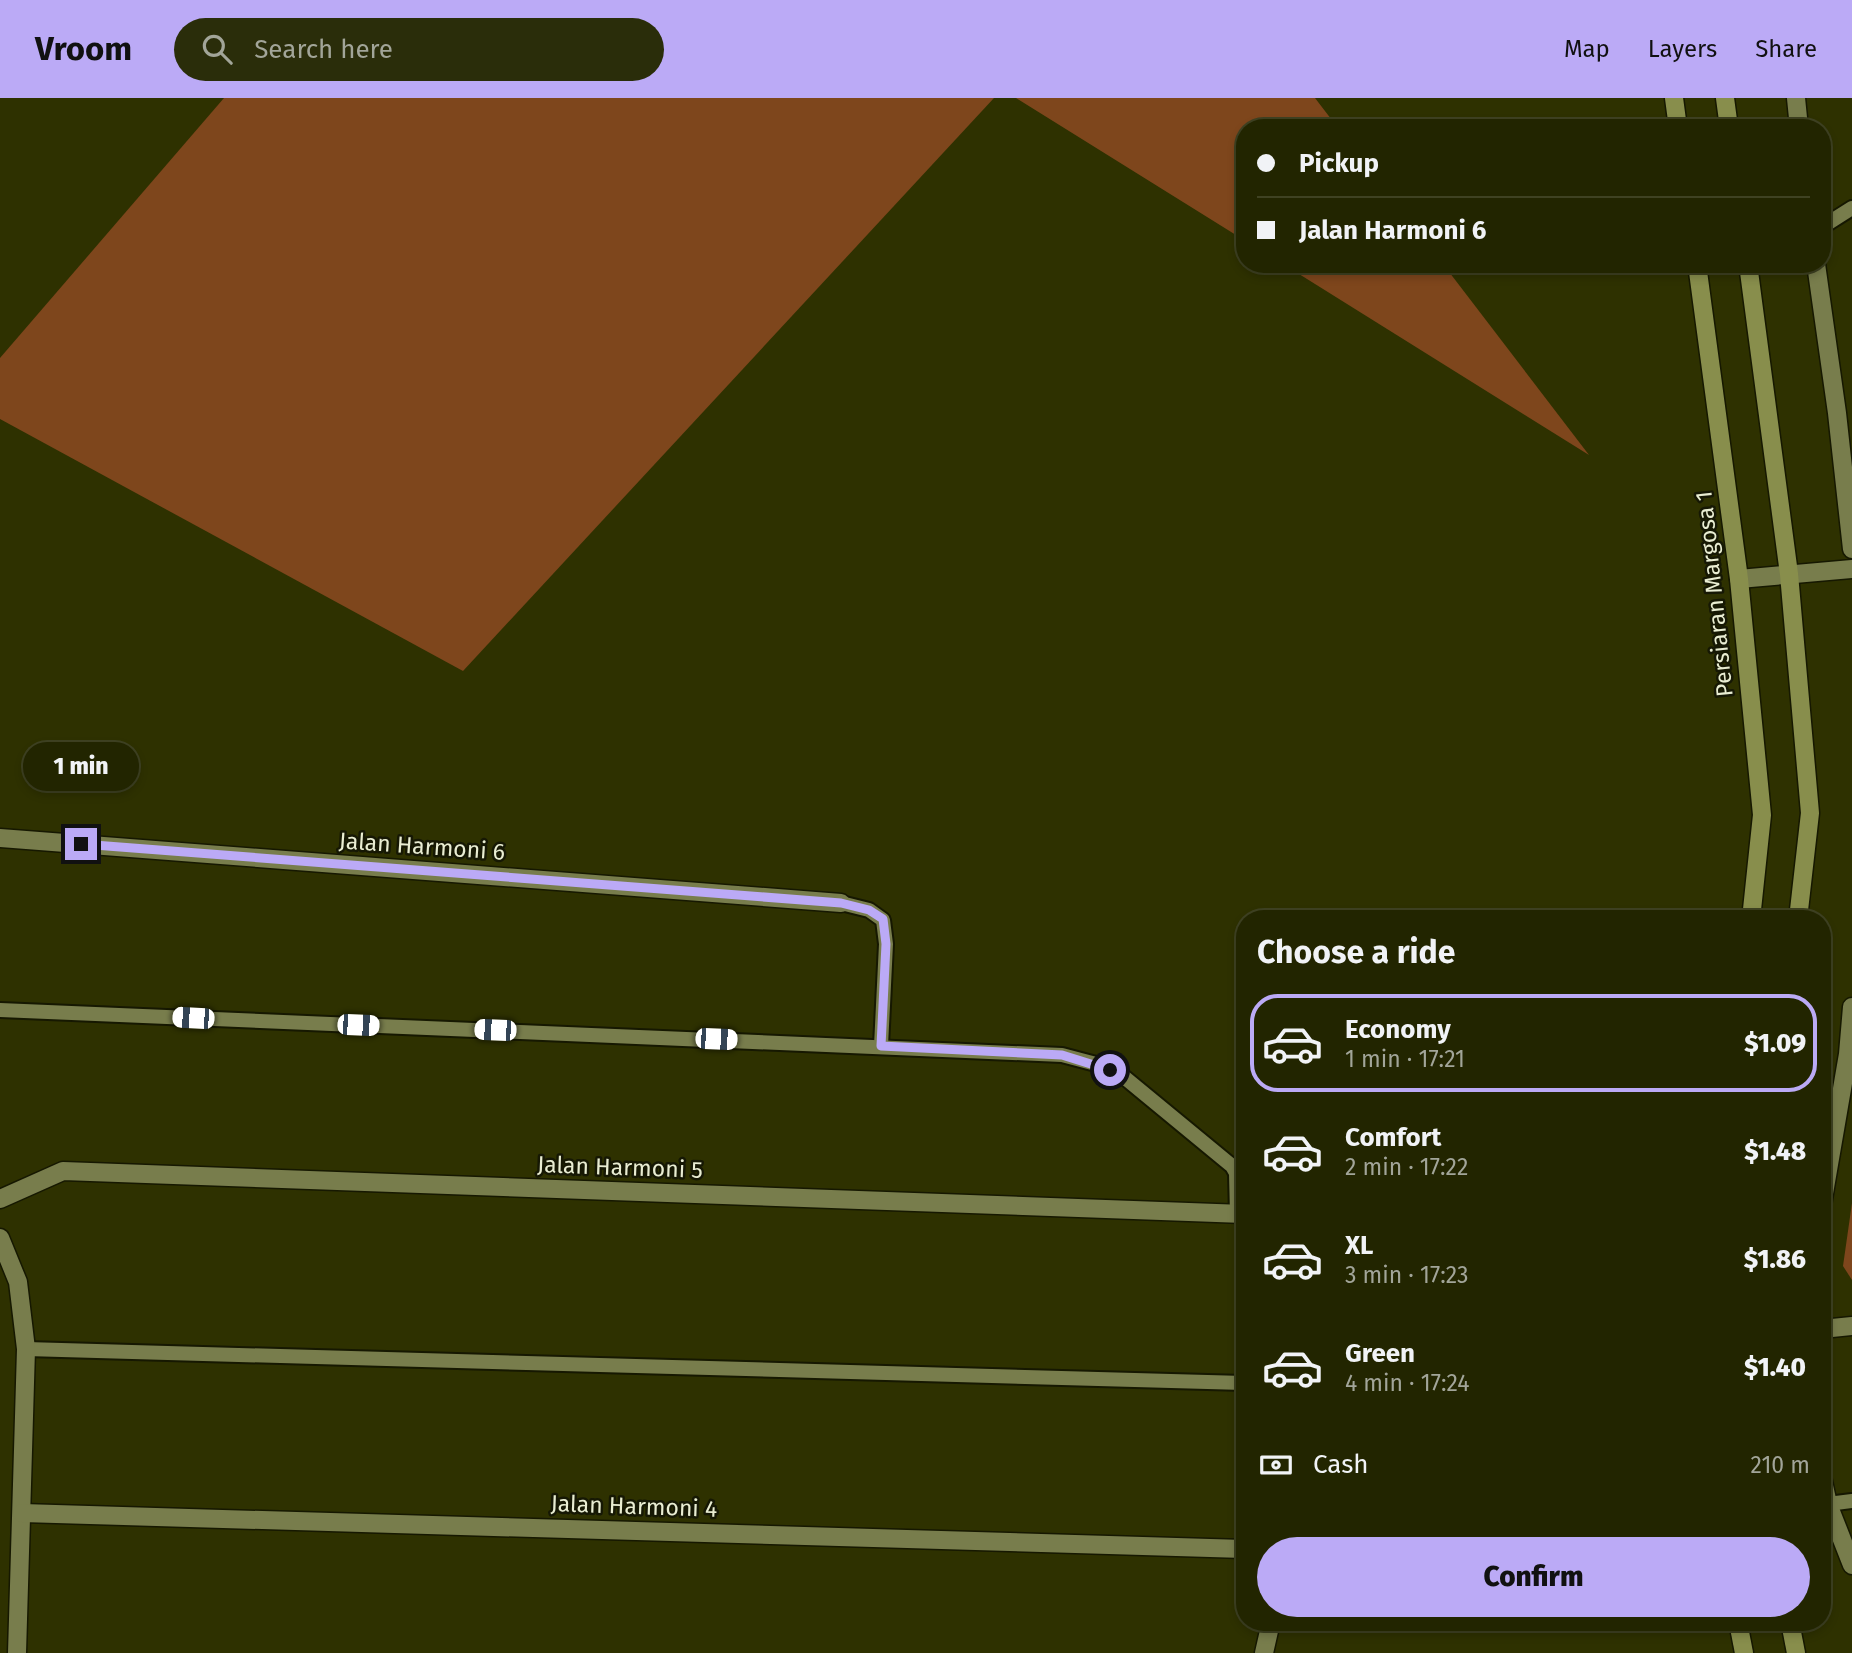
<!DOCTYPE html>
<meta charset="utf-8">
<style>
:root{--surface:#222500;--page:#2a2d0a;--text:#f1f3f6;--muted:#a2a599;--line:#3f4222;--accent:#bbaaf6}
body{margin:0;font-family:"Fira Sans",sans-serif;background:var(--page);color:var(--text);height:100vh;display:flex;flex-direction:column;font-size:26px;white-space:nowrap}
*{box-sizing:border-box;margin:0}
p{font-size:23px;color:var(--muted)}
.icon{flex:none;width:38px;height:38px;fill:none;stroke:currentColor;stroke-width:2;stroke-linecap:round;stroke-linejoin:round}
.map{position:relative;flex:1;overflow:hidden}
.side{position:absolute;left:1236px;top:812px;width:595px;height:721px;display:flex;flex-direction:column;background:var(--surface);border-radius:28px;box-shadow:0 4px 10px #0003,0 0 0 2px var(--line)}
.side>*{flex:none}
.top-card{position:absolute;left:1236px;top:21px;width:595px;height:154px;border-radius:28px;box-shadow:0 4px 10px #0003,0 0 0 2px var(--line);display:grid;align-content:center;height:154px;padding:0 21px;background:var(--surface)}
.end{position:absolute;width:32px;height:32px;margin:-16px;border:9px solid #bbaaf6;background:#111;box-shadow:0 0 0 4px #111}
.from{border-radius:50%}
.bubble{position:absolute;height:49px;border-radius:24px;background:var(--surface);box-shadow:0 4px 10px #0003,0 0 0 2px var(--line);font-size:23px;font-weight:800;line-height:49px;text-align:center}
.car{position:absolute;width:21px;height:42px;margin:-21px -10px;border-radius:9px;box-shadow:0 0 5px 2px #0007;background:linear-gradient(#fff 24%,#345 0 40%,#fff 0 76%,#345 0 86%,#fff 0)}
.top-card b{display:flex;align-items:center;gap:24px;height:66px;font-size:26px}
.top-card b+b{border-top:2px solid var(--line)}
.top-card i{width:18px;height:18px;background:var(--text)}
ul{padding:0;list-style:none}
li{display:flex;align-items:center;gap:21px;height:98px;margin:0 14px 10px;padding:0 7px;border:4px solid transparent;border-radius:28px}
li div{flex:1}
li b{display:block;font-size:26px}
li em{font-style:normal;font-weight:800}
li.selected{border-color:var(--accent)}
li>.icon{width:63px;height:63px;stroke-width:1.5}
h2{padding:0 21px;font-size:32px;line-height:84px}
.pay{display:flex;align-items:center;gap:18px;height:77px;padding:0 21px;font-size:26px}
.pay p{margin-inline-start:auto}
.primary-button{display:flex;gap:14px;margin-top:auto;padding:14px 21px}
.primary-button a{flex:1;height:80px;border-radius:42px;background:var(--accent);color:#111;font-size:28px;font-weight:800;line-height:80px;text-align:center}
header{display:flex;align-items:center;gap:42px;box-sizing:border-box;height:98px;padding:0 35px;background:var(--accent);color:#111}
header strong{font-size:33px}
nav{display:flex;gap:38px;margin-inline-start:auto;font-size:24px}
.search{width:490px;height:63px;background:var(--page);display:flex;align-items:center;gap:18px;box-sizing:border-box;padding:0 24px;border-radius:38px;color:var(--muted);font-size:26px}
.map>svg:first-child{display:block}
</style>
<header>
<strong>Vroom</strong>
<div class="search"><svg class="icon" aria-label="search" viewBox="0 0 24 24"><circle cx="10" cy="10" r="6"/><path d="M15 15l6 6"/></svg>Search here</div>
<nav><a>Map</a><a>Layers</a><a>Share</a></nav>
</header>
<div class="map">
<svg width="1852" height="1555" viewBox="0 0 1852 1555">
<rect width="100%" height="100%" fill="#2e3100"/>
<g fill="#7e461c">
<polygon points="224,0 994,0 463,573 0,321 0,260"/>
<polygon points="1016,0 1315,0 1338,30 1244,30 1244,142"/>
<polygon points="1283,166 1443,166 1589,357"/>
<polygon points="1852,1105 1852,1182 1843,1168"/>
</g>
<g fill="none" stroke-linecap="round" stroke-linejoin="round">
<g stroke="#161801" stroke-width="18">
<g id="lane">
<polyline points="1822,129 1852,110"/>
<polyline points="841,805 869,812 883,822 886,846 881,948"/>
<polyline points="0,912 1062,957 1096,966 1124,979 1232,1068 1236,1075 1237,1116"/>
<polyline points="26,1251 1244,1285"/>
<polyline points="1828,1406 1852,1403"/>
</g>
</g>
<g stroke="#161801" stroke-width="21">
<g id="street">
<polyline points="1796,0 1799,30"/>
<polyline points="1816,166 1837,315 1852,451"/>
<polyline points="1739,481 1852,471"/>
<polyline points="0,740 841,805"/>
<polyline points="0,1101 63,1073 1244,1116"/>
<polyline points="1822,1107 1848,956 1852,909"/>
<polyline points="0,1140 18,1184 26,1251 17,1555"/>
<polyline points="1822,1231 1852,1228"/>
<polyline points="1822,1379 1828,1406 1852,1467"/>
<polyline points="22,1415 1244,1451"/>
<polyline points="1264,1555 1271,1524"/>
</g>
</g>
<g stroke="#161801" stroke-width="21">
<g id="secondary">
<polyline points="1674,0 1678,30"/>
<polyline points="1725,0 1729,30"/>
<polyline points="1697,166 1739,481 1762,717 1751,821"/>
<polyline points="1748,166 1789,476 1810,715 1798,821"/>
<polyline points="1738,1524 1744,1555"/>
<polyline points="1790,1524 1796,1555"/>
</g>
</g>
<use href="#lane" stroke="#787d4c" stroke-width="14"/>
<use href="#street" stroke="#787d4c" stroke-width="18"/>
<use href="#secondary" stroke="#888e4c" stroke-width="18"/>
</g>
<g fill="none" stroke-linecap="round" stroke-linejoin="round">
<polyline stroke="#bbaaf6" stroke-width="9" points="81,746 841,805 869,812 883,821 886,846 881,948 1062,957 1110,972"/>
</g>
<g text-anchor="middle" stroke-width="5" stroke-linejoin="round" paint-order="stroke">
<g font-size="23" fill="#e9edd2" stroke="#161804">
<text transform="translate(1714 496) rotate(-96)" y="8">Persiaran Margosa 1</text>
<text transform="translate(422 748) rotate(4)" y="8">Jalan Harmoni 6</text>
<text transform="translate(620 1069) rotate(2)" y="8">Jalan Harmoni 5</text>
<text transform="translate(634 1408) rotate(2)" y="8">Jalan Harmoni 4</text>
</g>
</g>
</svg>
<i class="end from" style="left:1110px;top:972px"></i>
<i class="end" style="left:81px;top:746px"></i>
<div class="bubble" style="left:23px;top:644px;width:116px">1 min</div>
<i class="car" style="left:193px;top:920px;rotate:273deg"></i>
<i class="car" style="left:358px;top:927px;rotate:92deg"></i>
<i class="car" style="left:495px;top:932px;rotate:272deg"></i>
<i class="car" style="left:716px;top:941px;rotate:92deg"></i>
<div class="top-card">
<b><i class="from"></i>Pickup</b>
<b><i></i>Jalan Harmoni 6</b>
</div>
<section class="side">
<h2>Choose a ride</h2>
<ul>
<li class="selected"><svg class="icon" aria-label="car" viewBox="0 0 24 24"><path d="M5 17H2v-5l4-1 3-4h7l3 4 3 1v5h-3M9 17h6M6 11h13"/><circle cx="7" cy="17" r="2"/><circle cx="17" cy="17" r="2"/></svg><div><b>Economy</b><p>1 min · 17:21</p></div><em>$1.09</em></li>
<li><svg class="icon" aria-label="car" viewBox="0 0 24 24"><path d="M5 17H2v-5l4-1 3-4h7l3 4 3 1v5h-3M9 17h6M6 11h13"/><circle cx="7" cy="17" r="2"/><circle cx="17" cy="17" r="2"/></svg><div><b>Comfort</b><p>2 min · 17:22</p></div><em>$1.48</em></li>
<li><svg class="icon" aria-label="car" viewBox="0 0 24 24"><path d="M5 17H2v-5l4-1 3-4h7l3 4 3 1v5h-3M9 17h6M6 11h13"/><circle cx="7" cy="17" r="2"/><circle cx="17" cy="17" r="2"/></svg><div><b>XL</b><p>3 min · 17:23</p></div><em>$1.86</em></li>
<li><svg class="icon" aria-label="car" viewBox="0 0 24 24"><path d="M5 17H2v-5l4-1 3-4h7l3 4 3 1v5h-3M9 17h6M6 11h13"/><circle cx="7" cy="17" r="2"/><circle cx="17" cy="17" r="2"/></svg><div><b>Green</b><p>4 min · 17:24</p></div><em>$1.40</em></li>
</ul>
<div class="pay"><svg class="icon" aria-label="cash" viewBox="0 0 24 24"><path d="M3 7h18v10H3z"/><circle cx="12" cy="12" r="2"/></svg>Cash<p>210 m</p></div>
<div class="primary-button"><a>Confirm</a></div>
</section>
</div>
